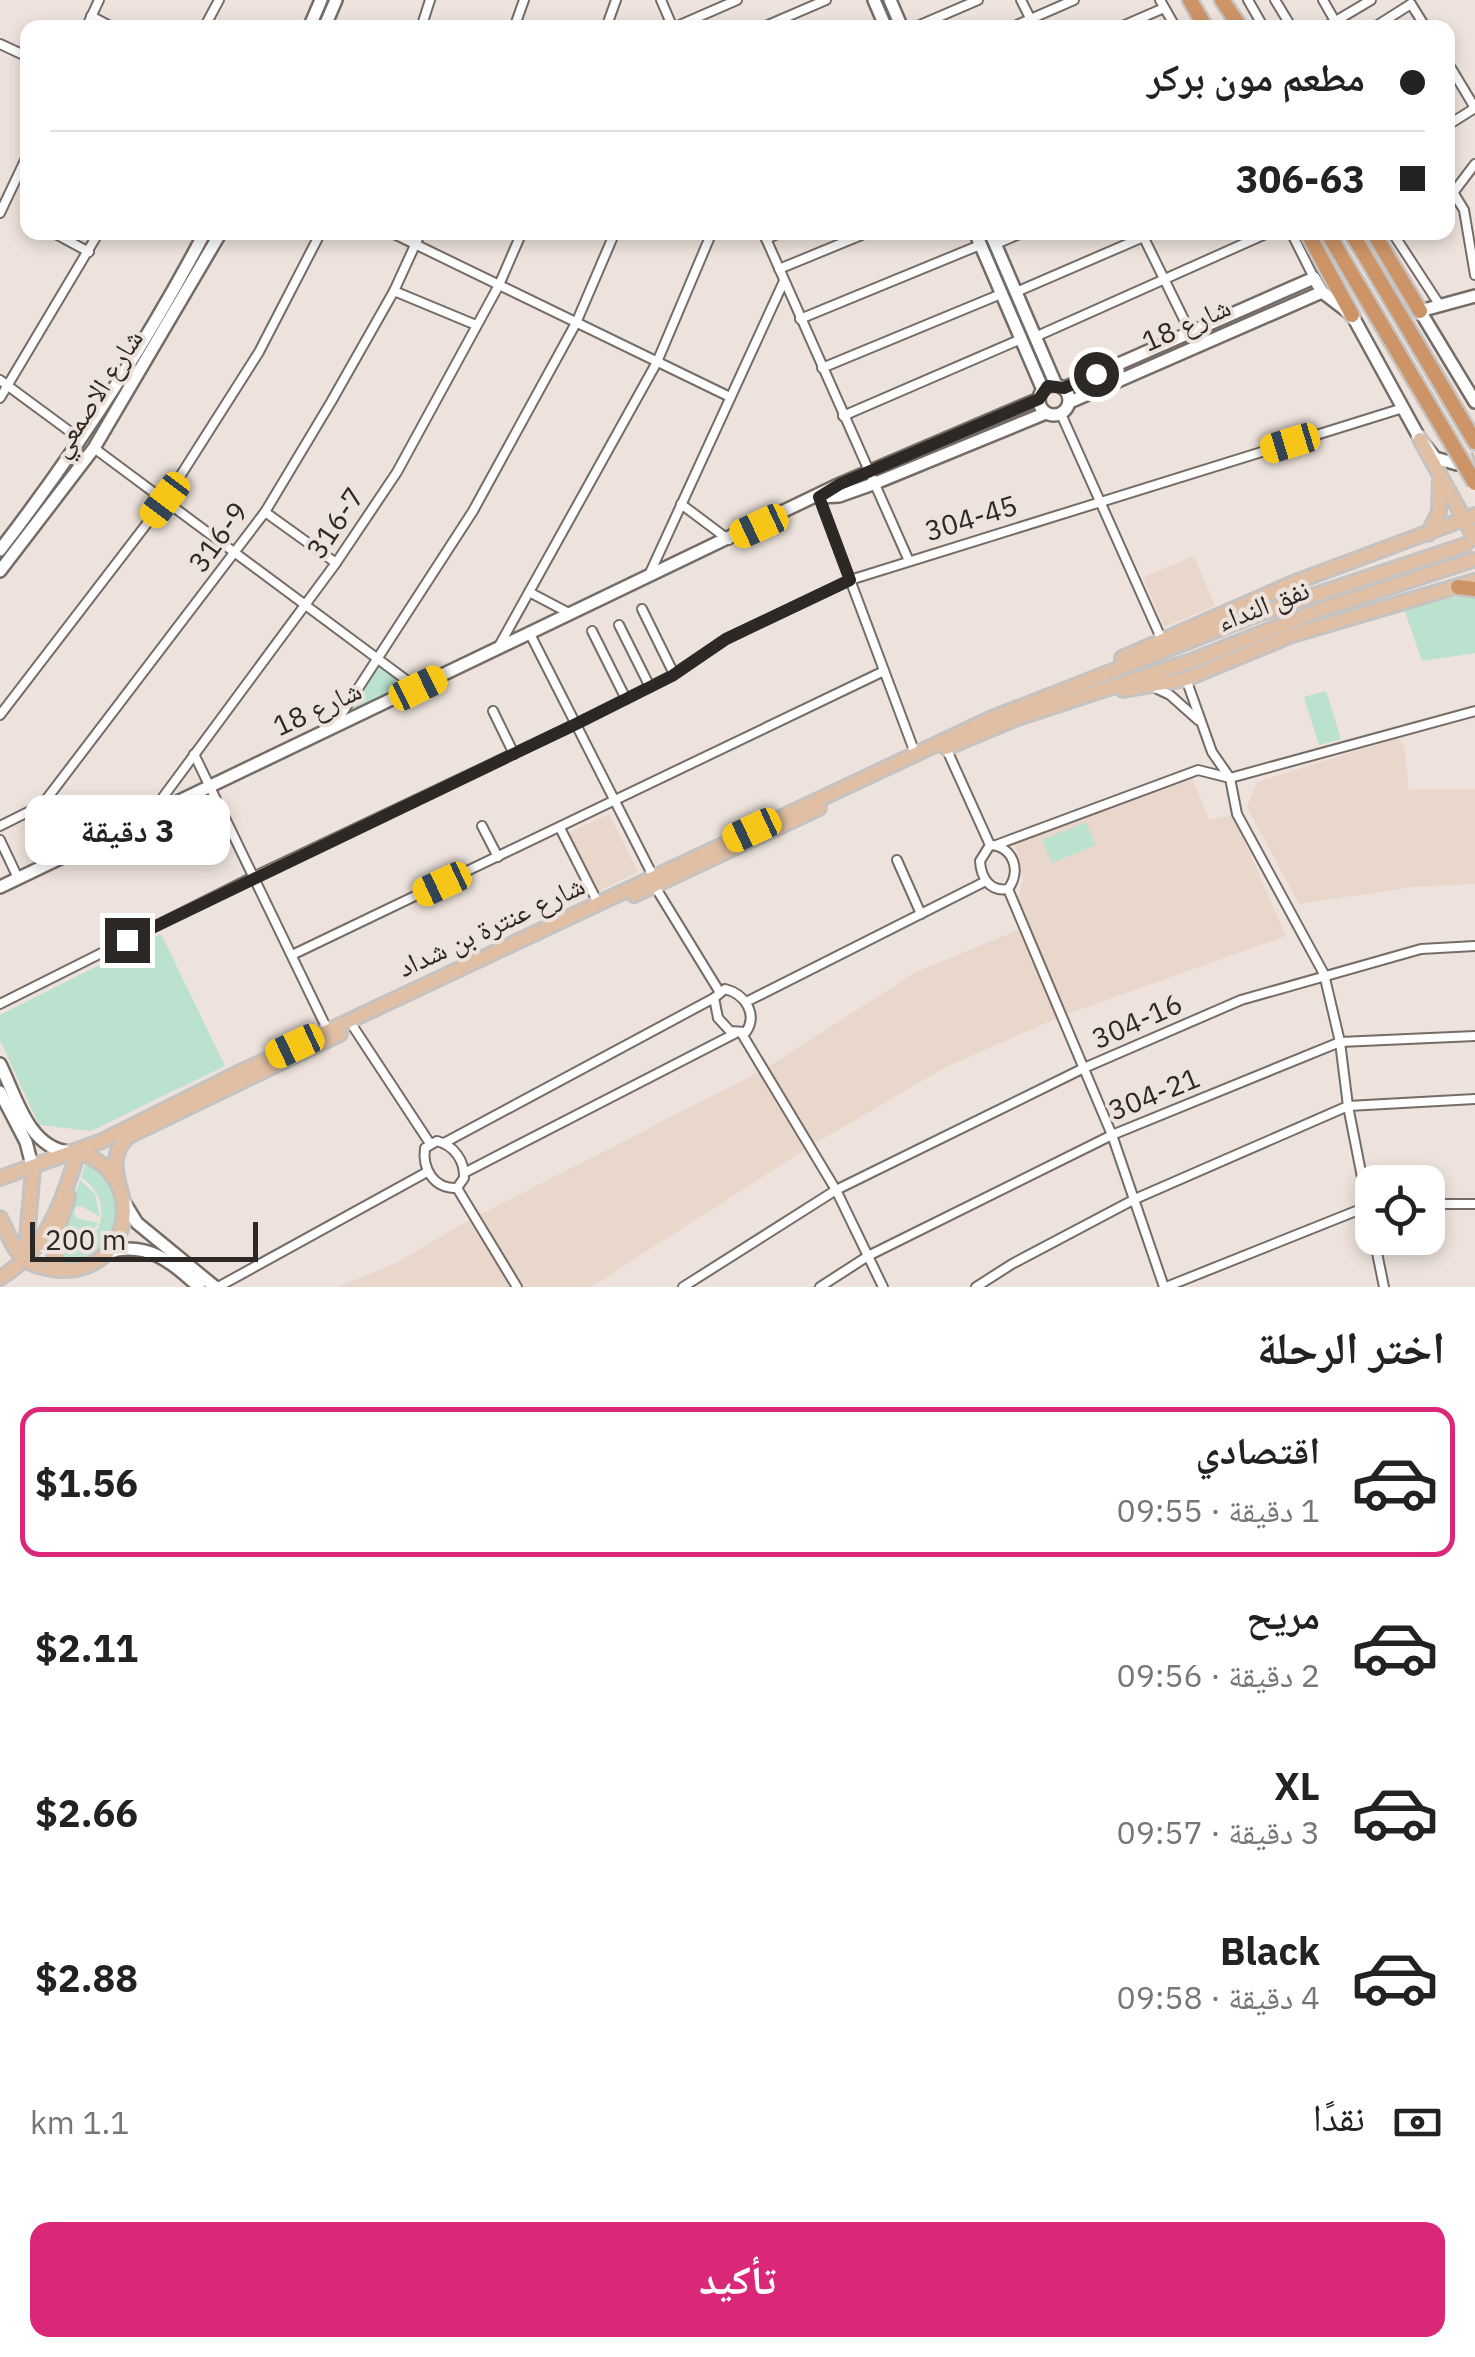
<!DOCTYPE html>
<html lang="ar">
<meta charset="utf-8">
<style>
:root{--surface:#fff;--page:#f6f6f6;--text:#222;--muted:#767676;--line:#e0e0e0;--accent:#db2777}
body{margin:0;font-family:"IBM Plex Sans","Noto Naskh Arabic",sans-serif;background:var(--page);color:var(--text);direction:rtl;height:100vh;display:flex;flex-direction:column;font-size:38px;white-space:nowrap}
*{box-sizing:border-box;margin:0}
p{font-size:32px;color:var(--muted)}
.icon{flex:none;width:55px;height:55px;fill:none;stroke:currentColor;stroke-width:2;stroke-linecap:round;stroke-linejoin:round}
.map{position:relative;height:1287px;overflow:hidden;direction:ltr}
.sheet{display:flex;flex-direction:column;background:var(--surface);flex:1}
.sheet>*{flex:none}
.top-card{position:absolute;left:20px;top:20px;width:1435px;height:220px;border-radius:20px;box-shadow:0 5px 15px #0003;direction:rtl;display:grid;align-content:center;height:220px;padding:0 30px;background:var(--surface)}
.fabs{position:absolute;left:1355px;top:1165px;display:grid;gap:20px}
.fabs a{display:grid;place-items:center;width:90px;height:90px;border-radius:20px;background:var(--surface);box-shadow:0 5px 15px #0003;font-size:50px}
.scale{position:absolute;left:30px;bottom:25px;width:228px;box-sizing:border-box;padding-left:10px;border:5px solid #2b2825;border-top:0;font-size:28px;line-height:35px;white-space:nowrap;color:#2b2825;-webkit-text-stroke:8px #eee3dc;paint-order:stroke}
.end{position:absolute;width:45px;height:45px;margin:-22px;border:12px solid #2b2825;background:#fff;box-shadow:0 0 0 5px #fff}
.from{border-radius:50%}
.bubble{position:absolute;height:70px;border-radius:20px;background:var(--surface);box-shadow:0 5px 15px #0003;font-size:32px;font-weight:700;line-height:70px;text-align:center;direction:rtl}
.car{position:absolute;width:30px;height:60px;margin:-30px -15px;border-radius:12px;box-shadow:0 0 8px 2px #0007;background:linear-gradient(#f5c518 24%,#345 0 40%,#f5c518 0 76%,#345 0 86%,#f5c518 0)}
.top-card b{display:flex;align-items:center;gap:35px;height:95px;font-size:38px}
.top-card b+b{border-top:2px solid var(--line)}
.top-card i{width:25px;height:25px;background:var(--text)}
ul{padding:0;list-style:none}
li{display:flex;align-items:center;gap:30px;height:150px;margin:0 20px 15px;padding:0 10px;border:5px solid transparent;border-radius:20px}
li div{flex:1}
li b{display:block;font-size:38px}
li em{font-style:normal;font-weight:700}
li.current{border-color:var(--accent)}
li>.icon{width:90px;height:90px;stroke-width:1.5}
h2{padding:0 30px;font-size:45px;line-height:120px}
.pay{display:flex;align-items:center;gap:25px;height:110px;padding:0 30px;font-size:38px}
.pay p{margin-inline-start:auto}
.primary-button{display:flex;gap:20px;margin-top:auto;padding:20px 30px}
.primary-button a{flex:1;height:115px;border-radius:20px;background:var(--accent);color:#fff;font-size:40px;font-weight:700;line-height:115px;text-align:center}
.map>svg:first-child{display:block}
</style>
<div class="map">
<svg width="1475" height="1287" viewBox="0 0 1475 1287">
<rect width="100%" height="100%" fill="#eee3dc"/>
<g fill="#e9d7cc">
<polygon points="1194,556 1215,606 1164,627 1143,577"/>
<polygon points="1398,738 1404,745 1409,789 1475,789 1475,884 1413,887 1299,904 1247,807 1257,782"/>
<polygon points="1192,777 1209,820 1233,815 1286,936 1062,1016 946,1067 809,1147 591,1287 517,1287 479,1215 763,1070 916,972 1023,928 1019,894 1023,878 1014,842"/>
<polygon points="609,814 638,872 595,893 566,834"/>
<polygon points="469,1220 513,1287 338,1287 400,1261"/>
</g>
<g fill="#bae2ce">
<polygon points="1468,594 1475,595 1475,653 1422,661 1404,609"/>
<polygon points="378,664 407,686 342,715"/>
<polygon points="1326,691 1341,739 1319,745 1304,697"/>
<polygon points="1086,822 1096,845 1052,863 1042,840"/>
<polygon points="161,934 225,1066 91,1131 39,1125 0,1040 0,1015"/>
<path d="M86,1163C120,1183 132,1226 100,1254C91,1262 74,1264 63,1267L57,1252C102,1252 118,1202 81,1177Z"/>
<polygon points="80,1180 95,1194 100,1217 81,1206 76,1207 74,1213 77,1218 98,1223 83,1243 58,1248"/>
</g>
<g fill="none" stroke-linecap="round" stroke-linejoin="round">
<polyline stroke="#c7beb7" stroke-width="11" stroke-dasharray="11 5.5" stroke-linecap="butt" points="1457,464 1475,457"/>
<g stroke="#756c66" stroke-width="12">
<g id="street">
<polyline points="661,0 673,28"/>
<polyline points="1021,0 1035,28"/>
<polyline points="1160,0 1176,28"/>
<polyline points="1248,0 1264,28"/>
<polyline points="1275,0 1292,28"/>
<polyline points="1323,0 1335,21"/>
<polyline points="1411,4 1426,28"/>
<polyline points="91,16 114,28"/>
<polyline points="86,28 99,0"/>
<polyline points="204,28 219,0"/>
<polyline points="421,28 430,0"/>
<polyline points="514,28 524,0"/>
<polyline points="606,28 616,0"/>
<polyline points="673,28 737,0"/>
<polyline points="761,28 826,0"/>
<polyline points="913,28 978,0"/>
<polyline points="1010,28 1074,0"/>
<polyline points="1118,28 1164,8"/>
<polyline points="1324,28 1371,0"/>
<polyline points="1373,28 1411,4"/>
<polyline points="0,44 28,57"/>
<polyline points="1448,63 1475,108 1448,125"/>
<polyline points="1448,184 1464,210 1475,275"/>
<polyline points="1453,193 1475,164"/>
<polyline points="0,213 28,154"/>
<polyline points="52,232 89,252"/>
<polyline points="390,232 730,397"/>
<polyline points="763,232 909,561"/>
<polyline points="1141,232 1197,346"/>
<polyline points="1291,232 1314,278"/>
<polyline points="1392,232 1439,304"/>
<polyline points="766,239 782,232"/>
<polyline points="996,244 1024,232"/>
<polyline points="779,269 869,232"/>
<polyline points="394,291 476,325"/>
<polyline points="1016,292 1155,232"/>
<polyline points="800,319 980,245"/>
<polyline points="1035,337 1270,232"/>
<polyline points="822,368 1001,294"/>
<polyline points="0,380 80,439"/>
<polyline points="0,398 99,232"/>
<polyline points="1061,414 1161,638"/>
<polyline points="843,416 1021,339"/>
<polyline points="94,448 417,688"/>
<polyline points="819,497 915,753"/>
<polyline points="681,504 729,540"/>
<polyline points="265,512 336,563"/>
<polyline points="649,575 784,281"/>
<polyline points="529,592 569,613"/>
<polyline points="642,609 674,674"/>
<polyline points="619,625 650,687"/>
<polyline points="592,631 626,699"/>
<polyline points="530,634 653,876"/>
<polyline points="499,646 657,362 712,232"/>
<polyline points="1186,679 1212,752 1230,778 1237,814 1324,974 1340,1042 1348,1106 1372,1228"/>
<polyline points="1153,687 1170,695 1198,720"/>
<polyline points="493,711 514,754"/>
<polyline points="0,715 165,500 259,352 321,232"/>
<polyline points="335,724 473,511 576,323 615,232"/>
<polyline points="946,748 990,845"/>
<polyline points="194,754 328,1031"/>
<polyline points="1230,778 1475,711"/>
<polyline points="42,805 68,854"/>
<polyline points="152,812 336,563 397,472 499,285 522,232"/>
<polyline points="0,826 42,805 265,512 331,402 394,291 421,232"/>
<polyline points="482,826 498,857"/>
<polyline points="560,828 598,903"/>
<polyline points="0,840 18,878"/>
<path d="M990,845C1013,846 1022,871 1008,889C990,892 981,878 980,861Z"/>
<polyline points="996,845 1198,770 1230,778"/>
<polyline points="897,860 921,914"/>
<polyline points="654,885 719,991"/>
<polyline points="1008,889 1112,1135 1164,1287"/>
<polyline points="292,955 884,671"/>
<path d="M725,989C745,994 758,1014 746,1032L730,1031L718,1018L714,998Z"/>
<polyline points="746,1002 986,881"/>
<polyline points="0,1004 253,877 576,724 671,676 726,639 850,580 1403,408"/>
<polyline points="354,1028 429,1142"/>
<polyline points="742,1034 836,1190 883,1287"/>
<path d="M437,1141C453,1145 465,1160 464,1178L457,1188C434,1189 422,1169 425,1148Z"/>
<polyline points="444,1143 714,998"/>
<polyline points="464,1173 736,1033"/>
<polyline points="457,1188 517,1287"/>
<polyline points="1428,1204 1475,1204"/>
<polyline points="1374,1238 1384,1287"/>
<polyline points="218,1287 427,1172"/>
<polyline points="683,1287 836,1190 1084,1068 1241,1000 1421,949 1475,946"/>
<polyline points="820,1287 868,1256 1112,1135 1340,1042 1475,1036"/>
<polyline points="976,1287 1012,1264 1135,1199 1348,1106 1475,1099"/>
<polyline points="1166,1287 1371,1205"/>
</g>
</g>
<g stroke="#756c66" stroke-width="16">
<g id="secondary">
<polyline points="874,0 886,28"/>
<polyline points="890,0 902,28"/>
<polyline points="309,28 321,0"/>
<polyline points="324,28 336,0"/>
<polyline points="975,232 1043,390"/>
<polyline points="990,232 1056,385"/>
<polyline points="1475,296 1420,311 1475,402"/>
<circle cx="1054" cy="400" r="15"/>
<polyline points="1064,388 1314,278 1322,292 1352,315 1420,439 1435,458 1457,464"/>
<polyline points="1070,402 1322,292"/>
<polyline points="819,497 839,496 873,484 1046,413"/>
<path d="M0,550C77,450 146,344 205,232"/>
<polyline points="0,571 94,448 221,232"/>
<polyline points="0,887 840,484 1039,399"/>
<path d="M0,1064C16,1096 28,1148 69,1152"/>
<polyline points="0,1092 26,1142 33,1169"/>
<polyline points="124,1202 137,1223 215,1287"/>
<path d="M108,1252C148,1241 171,1262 199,1287"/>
</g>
</g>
<g stroke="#c4c3c2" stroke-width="18">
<g id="primary">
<polyline points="1420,439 1475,539"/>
<polyline points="1428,534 1439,512 1440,479"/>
<polyline points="1122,658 1293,583 1475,515"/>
<polyline points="1123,690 1186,679 1292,635 1475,581"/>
<polyline points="946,748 1015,719 1191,661 1325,608 1473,560"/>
<polyline points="634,895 819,808"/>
<polyline points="0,1178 102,1141 230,1077 990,719 1258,614 1465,545"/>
<path d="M120,1189C114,1169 112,1150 129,1136L340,1034"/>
<path d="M0,1218C7,1231 13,1249 23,1258C31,1265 43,1267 52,1269C131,1281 152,1175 78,1152"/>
<polyline points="25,1260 33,1169"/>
<path d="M63,1270C42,1251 63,1220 68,1196"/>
<path d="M0,1278C47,1250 62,1202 78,1152"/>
</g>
</g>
<g stroke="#c4c3c2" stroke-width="19">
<g id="highway">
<polyline points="1190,0 1206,28"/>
<polyline points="1222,0 1241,28"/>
<polyline points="1307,232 1352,315"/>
<polyline points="1351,232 1475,442"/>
<polyline points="1373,232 1420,311"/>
<polyline points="1458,587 1475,589"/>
</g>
</g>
<use href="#street" stroke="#fff" stroke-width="8"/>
<use href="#secondary" stroke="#fff" stroke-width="11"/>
<use href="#primary" stroke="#e1bfa4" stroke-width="12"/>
<use href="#highway" stroke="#cd9467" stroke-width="14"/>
<g stroke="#c4c3c2" stroke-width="19" stroke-linecap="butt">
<polyline id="highway-bridge" points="1327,232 1475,483"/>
</g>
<use href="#highway-bridge" stroke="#cd9467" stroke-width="14"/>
</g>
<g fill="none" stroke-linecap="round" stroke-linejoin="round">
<polyline stroke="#2b2825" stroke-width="12" points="127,940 576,724 672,676 726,639 850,580 819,497 840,484 1039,399 1048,386 1064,388 1096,374"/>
</g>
<g text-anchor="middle" stroke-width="8" stroke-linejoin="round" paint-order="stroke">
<g font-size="28" fill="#2b2825" stroke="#eee3dc">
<text transform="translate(1186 324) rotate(-24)" y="10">شارع 18</text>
<text transform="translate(96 393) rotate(-57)" y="10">شارع الاصمعي</text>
<text transform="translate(971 518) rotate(-17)" y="10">304-45</text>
<text transform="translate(335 523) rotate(-56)" y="10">316-7</text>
<text transform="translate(218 537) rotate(-54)" y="10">316-9</text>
<text transform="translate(1263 605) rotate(-21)" y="10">نفق النداء</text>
<text transform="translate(317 708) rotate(-25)" y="10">شارع 18</text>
<text transform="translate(491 926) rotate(-25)" y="10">شارع عنترة بن شداد</text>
<text transform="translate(1137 1021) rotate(-24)" y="10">304-16</text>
<text transform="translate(1154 1094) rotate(-22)" y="10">304-21</text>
</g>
</g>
</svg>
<div class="fabs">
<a><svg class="icon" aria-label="locate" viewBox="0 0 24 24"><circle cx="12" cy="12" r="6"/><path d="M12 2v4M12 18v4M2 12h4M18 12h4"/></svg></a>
</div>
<div class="scale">200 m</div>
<i class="end from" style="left:1096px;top:374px"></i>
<i class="end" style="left:127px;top:940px"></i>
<div class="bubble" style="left:25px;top:795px;width:205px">3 دقيقة</div>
<i class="car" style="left:1290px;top:443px;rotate:253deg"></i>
<i class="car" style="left:165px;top:500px;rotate:217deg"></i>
<i class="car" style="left:759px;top:526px;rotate:245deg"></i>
<i class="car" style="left:418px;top:688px;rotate:64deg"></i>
<i class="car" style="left:752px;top:830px;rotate:245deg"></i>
<i class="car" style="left:442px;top:884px;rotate:245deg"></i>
<i class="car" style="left:295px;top:1046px;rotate:245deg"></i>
<div class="top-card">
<b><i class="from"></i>مطعم مون بركر</b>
<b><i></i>306-63</b>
</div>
</div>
<section class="sheet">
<h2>اختر الرحلة</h2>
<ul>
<li class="current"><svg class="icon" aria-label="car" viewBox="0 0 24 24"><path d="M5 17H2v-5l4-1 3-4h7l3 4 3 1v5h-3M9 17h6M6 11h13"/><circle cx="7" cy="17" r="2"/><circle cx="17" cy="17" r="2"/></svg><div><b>اقتصادي</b><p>1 دقيقة · 09:55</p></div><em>$1.56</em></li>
<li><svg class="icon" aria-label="car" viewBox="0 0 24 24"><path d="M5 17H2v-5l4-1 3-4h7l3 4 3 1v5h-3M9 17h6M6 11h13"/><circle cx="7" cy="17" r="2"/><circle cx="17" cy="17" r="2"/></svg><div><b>مريح</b><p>2 دقيقة · 09:56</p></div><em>$2.11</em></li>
<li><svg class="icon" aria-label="car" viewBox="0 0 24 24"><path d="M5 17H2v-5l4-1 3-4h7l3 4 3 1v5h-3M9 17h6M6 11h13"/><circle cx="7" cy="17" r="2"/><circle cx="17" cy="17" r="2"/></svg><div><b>XL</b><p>3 دقيقة · 09:57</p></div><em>$2.66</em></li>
<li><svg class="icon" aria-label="car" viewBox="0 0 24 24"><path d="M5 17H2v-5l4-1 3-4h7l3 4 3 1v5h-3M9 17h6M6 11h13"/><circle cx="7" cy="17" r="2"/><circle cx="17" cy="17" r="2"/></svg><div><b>Black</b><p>4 دقيقة · 09:58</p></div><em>$2.88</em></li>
</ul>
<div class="pay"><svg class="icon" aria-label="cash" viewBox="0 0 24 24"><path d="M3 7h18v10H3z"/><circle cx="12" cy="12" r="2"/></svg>نقدًا<p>1.1 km</p></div>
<div class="primary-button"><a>تأكيد</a></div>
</section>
